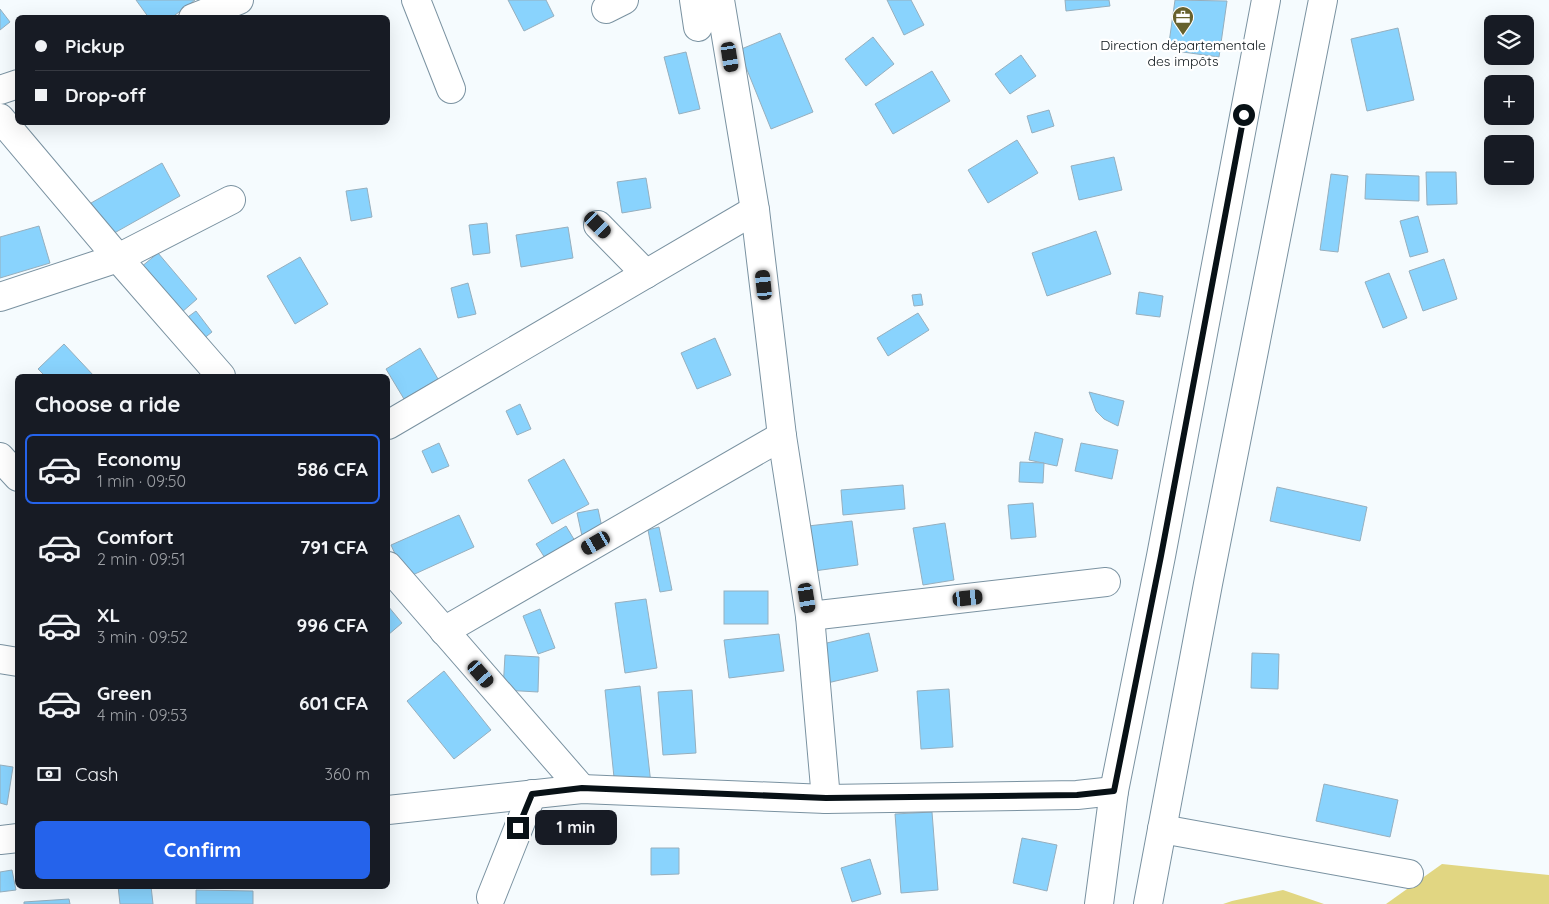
<!DOCTYPE html>
<meta charset="utf-8">
<style>
:root{--surface:#171b24;--page:#20242c;--text:#f1f3f6;--muted:#9ea1a6;--line:#363941;--accent:#2563eb}
body{margin:0;font-family:Quicksand,sans-serif;background:var(--page);color:var(--text);height:100vh;display:flex;flex-direction:column;font-size:19px;white-space:nowrap}
*{box-sizing:border-box;margin:0}
p{font-size:16px;color:var(--muted)}
.icon{flex:none;width:28px;height:28px;fill:none;stroke:currentColor;stroke-width:2;stroke-linecap:round;stroke-linejoin:round}
.map{position:relative;flex:1;overflow:hidden}
.drawer{position:absolute;left:15px;top:374px;width:375px;height:515px;display:flex;flex-direction:column;background:var(--surface);border-radius:8px;box-shadow:0 5px 20px #0002}
.drawer>*{flex:none}
.hud{position:absolute;left:15px;top:15px;width:375px;height:110px;border-radius:8px;box-shadow:0 5px 20px #0002;display:grid;align-content:center;height:110px;padding:0 20px;background:var(--surface)}
.tools{position:absolute;left:1484px;top:15px;display:grid;gap:10px}
.tools a{display:grid;place-items:center;width:50px;height:50px;border-radius:8px;background:var(--surface);box-shadow:0 5px 20px #0002;font-size:25px}
.end{position:absolute;width:22px;height:22px;margin:-11px;border:6px solid #081116;background:#fff;box-shadow:0 0 0 2px #fff}
.from{border-radius:50%}
.bubble{position:absolute;height:35px;border-radius:8px;background:var(--surface);box-shadow:0 5px 20px #0002;font-size:16px;font-weight:700;line-height:35px;text-align:center}
.car{position:absolute;width:15px;height:30px;margin:-15px -8px;border-radius:6px;box-shadow:0 0 4px 1px #0007;background:linear-gradient(#222 24%,#8ab4d8 0 40%,#222 0 76%,#8ab4d8 0 86%,#222 0)}
.hud b{display:flex;align-items:center;gap:18px;height:48px;font-size:19px}
.hud b+b{border-top:1px solid var(--line)}
.hud i{width:12px;height:12px;background:var(--text)}
ul{padding:0;list-style:none}
li{display:flex;align-items:center;gap:15px;height:70px;margin:0 10px 8px;padding:0 10px;border:2px solid transparent;border-radius:8px}
li div{flex:1}
li b{display:block;font-size:19px}
li em{font-style:normal;font-weight:700}
li.on{border-color:var(--accent)}
li>.icon{width:45px;height:45px;stroke-width:1.5}
h2{padding:0 20px;font-size:22px;line-height:60px}
.pay{display:flex;align-items:center;gap:12px;height:55px;padding:0 20px;font-size:19px}
.pay p{margin-inline-start:auto}
.primary-button{display:flex;gap:10px;margin-top:auto;padding:10px 20px}
.primary-button a{flex:1;height:58px;border-radius:8px;background:var(--accent);color:#fff;font-size:20px;font-weight:700;line-height:58px;text-align:center}
.map>svg:first-child{display:block}
</style>
<div class="map">
<svg width="1549" height="904" viewBox="0 0 1549 904">
<rect width="100%" height="100%" fill="#f5fbfe"/>
<g fill="#e1d682">
<polygon points="1442,864 1549,875 1549,904 1386,904"/>
<polygon points="1283,890 1324,904 1223,904 1232,901"/>
</g>
<g fill="#89d3fd" stroke="#96afbe">
<polygon points="136,0 195,0 171,18 149,18"/>
<polygon points="508,0 546,0 554,16 524,31"/>
<polygon points="887,0 911,0 924,25 904,35"/>
<polygon points="1065,0 1109,0 1110,6 1066,11"/>
<polygon points="1175,0 1227,1 1219,57 1168,50"/>
<polygon points="0,9 10,22 0,30"/>
<polygon points="1398,28 1414,100 1367,111 1351,39"/>
<polygon points="780,33 813,112 771,129 739,50"/>
<polygon points="873,37 894,64 866,86 845,59"/>
<polygon points="686,52 700,109 679,114 664,57"/>
<polygon points="1021,55 1036,76 1010,94 995,74"/>
<polygon points="932,71 950,101 893,134 875,104"/>
<polygon points="1049,110 1054,126 1032,133 1027,116"/>
<polygon points="1017,140 1038,173 988,203 968,170"/>
<polygon points="1114,157 1122,190 1079,200 1071,166"/>
<polygon points="162,163 180,196 109,236 91,203"/>
<polygon points="1426,172 1456,172 1457,204 1427,205"/>
<polygon points="1331,174 1348,176 1338,252 1320,250"/>
<polygon points="1366,174 1419,176 1419,201 1365,199"/>
<polygon points="646,178 651,208 622,213 617,182"/>
<polygon points="367,188 372,217 351,221 346,191"/>
<polygon points="1418,216 1428,252 1410,257 1400,221"/>
<polygon points="487,223 490,253 473,255 469,225"/>
<polygon points="39,226 50,263 0,278 0,237"/>
<polygon points="568,227 573,258 521,267 516,235"/>
<polygon points="1096,231 1111,274 1047,296 1032,253"/>
<polygon points="158,253 197,299 174,319 135,272"/>
<polygon points="300,257 328,304 295,324 267,276"/>
<polygon points="1444,259 1457,299 1423,311 1409,271"/>
<polygon points="1389,273 1407,318 1383,328 1365,282"/>
<polygon points="468,283 476,314 458,318 451,288"/>
<polygon points="1139,292 1163,296 1160,317 1136,314"/>
<polygon points="921,294 923,305 914,306 912,295"/>
<polygon points="196,311 212,332 193,347 177,325"/>
<polygon points="918,313 929,330 888,356 877,338"/>
<polygon points="715,338 731,375 697,389 681,353"/>
<polygon points="64,344 94,376 45,376 38,369"/>
<polygon points="420,348 438,379 404,399 386,369"/>
<polygon points="1089,392 1124,401 1118,426 1104,419 1096,411"/>
<polygon points="520,404 531,429 517,435 506,411"/>
<polygon points="1035,432 1063,439 1057,466 1029,460"/>
<polygon points="439,443 449,466 432,473 422,451"/>
<polygon points="1081,443 1118,450 1112,479 1075,471"/>
<polygon points="564,459 589,504 552,524 528,480"/>
<polygon points="1020,462 1044,463 1043,483 1019,482"/>
<polygon points="903,485 905,509 843,515 841,490"/>
<polygon points="1277,487 1367,507 1360,541 1270,521"/>
<polygon points="1033,503 1036,537 1011,539 1008,505"/>
<polygon points="598,509 603,532 582,536 577,513"/>
<polygon points="459,515 474,547 406,578 391,545"/>
<polygon points="852,521 858,565 814,571 808,526"/>
<polygon points="945,523 954,580 923,585 913,528"/>
<polygon points="566,526 581,551 552,569 536,544"/>
<polygon points="659,527 672,590 660,592 648,530"/>
<rect x="724" y="591" width="44" height="33"/>
<polygon points="646,599 657,668 625,673 615,603"/>
<polygon points="388,606 402,623 388,635"/>
<polygon points="540,609 555,648 538,654 523,616"/>
<polygon points="869,633 878,671 819,685 810,647"/>
<polygon points="779,634 784,671 729,678 724,640"/>
<polygon points="1252,653 1279,654 1278,689 1251,688"/>
<polygon points="505,655 539,657 538,692 503,690"/>
<polygon points="444,671 491,730 454,759 407,701"/>
<polygon points="640,686 651,784 615,787 605,690"/>
<polygon points="949,689 953,747 921,749 917,691"/>
<polygon points="692,690 696,753 663,755 658,692"/>
<polygon points="0,765 13,767 7,805 0,803"/>
<polygon points="1324,784 1398,800 1390,837 1316,821"/>
<polygon points="932,812 938,890 901,893 895,814"/>
<polygon points="1022,838 1057,845 1047,891 1013,883"/>
<polygon points="651,848 679,848 679,874 651,875"/>
<polygon points="870,859 881,894 852,902 841,868"/>
<polygon points="12,870 16,890 0,892 0,872"/>
<polygon points="118,886 151,886 153,904 120,904"/>
<polygon points="196,890 253,891 253,904 196,904"/>
<polygon points="69,899 70,904 24,904 24,902"/>
</g>
<g fill="none" stroke-linecap="round" stroke-linejoin="round">
<g stroke="#7a92a1" stroke-width="30">
<g id="minor">
<polyline points="416,0 451,89"/>
<polyline points="694,0 698,27"/>
<polyline points="720,0 755,210 782,436 810,616 826,799"/>
<polyline points="606,9 624,0"/>
<polyline points="193,18 239,0"/>
<polyline points="0,90 18,84"/>
<polyline points="0,118 118,258 221,376"/>
<polyline points="598,225 646,274"/>
<polyline points="0,297 118,258 231,200"/>
<polyline points="388,425 755,210"/>
<polyline points="0,457 18,477"/>
<polyline points="388,566 582,789"/>
<polyline points="810,616 1106,582"/>
<polyline points="444,631 782,436"/>
<polyline points="0,659 18,662"/>
<polyline points="388,810 582,789 826,799 1077,795 1114,791"/>
<polyline points="1162,829 1409,874"/>
<polyline points="0,840 18,838"/>
<polyline points="491,897 532,794"/>
</g>
</g>
<g stroke="#7a92a1" stroke-width="30">
<g id="trunk">
<polyline points="1099,904 1114,791 1161,556 1266,0"/>
<polyline points="1148,904 1208,584 1323,0"/>
</g>
</g>
<use href="#minor" stroke="#fff" stroke-width="28"/>
<use href="#trunk" stroke="#fff" stroke-width="28"/>
</g>
<g fill="none" stroke-linecap="round" stroke-linejoin="round">
<polyline stroke="#081116" stroke-width="6" points="518,828 532,794 582,788 826,798 1077,795 1114,791 1161,556 1244,115"/>
</g>
<defs>
<g id="office-pin" transform="scale(1.125)"><path d="M0 17L-7.5 6A9.5 9.5 0 1 1 7.5 6Z" fill="#67612d" stroke="#fff"/><path d="M-6-3h4V-5.5h4V-3h4V5H-6ZM-1-4.5V-3h2v-1.5ZM-6 0V1H6V0Z" fill="#fff"/></g>
</defs>
<g fill-rule="evenodd">
<use href="#office-pin" x="1183" y="17"/>
</g>
<g text-anchor="middle" stroke-width="4.5" stroke-linejoin="round" paint-order="stroke">
<g font-size="14" fill="#081116" stroke="#fff">
<text x="1183" y="50">Direction départementale<tspan x="1183" dy="16">des impôts</tspan></text>
</g>
</g>
</svg>
<div class="tools">
<a><svg class="icon" aria-label="layers" viewBox="0 0 24 24"><path d="M12 4l9 5-9 5-9-5zM3 14l9 5 9-5"/></svg></a>
<a>+</a>
<a>−</a>
</div>
<i class="end from" style="left:1244px;top:115px"></i>
<i class="end" style="left:518px;top:828px"></i>
<div class="bubble" style="left:535px;top:810px;width:82px">1 min</div>
<i class="car" style="left:730px;top:57px;rotate:171deg"></i>
<i class="car" style="left:598px;top:225px;rotate:135deg"></i>
<i class="car" style="left:764px;top:285px;rotate:354deg"></i>
<i class="car" style="left:596px;top:543px;rotate:240deg"></i>
<i class="car" style="left:807px;top:598px;rotate:171deg"></i>
<i class="car" style="left:968px;top:598px;rotate:84deg"></i>
<i class="car" style="left:481px;top:674px;rotate:139deg"></i>
<div class="hud">
<b><i class="from"></i>Pickup</b>
<b><i></i>Drop-off</b>
</div>
<section class="drawer">
<h2>Choose a ride</h2>
<ul>
<li class="on"><svg class="icon" aria-label="car" viewBox="0 0 24 24"><path d="M5 17H2v-5l4-1 3-4h7l3 4 3 1v5h-3M9 17h6M6 11h13"/><circle cx="7" cy="17" r="2"/><circle cx="17" cy="17" r="2"/></svg><div><b>Economy</b><p>1 min · 09:50</p></div><em>586 CFA</em></li>
<li><svg class="icon" aria-label="car" viewBox="0 0 24 24"><path d="M5 17H2v-5l4-1 3-4h7l3 4 3 1v5h-3M9 17h6M6 11h13"/><circle cx="7" cy="17" r="2"/><circle cx="17" cy="17" r="2"/></svg><div><b>Comfort</b><p>2 min · 09:51</p></div><em>791 CFA</em></li>
<li><svg class="icon" aria-label="car" viewBox="0 0 24 24"><path d="M5 17H2v-5l4-1 3-4h7l3 4 3 1v5h-3M9 17h6M6 11h13"/><circle cx="7" cy="17" r="2"/><circle cx="17" cy="17" r="2"/></svg><div><b>XL</b><p>3 min · 09:52</p></div><em>996 CFA</em></li>
<li><svg class="icon" aria-label="car" viewBox="0 0 24 24"><path d="M5 17H2v-5l4-1 3-4h7l3 4 3 1v5h-3M9 17h6M6 11h13"/><circle cx="7" cy="17" r="2"/><circle cx="17" cy="17" r="2"/></svg><div><b>Green</b><p>4 min · 09:53</p></div><em>601 CFA</em></li>
</ul>
<div class="pay"><svg class="icon" aria-label="cash" viewBox="0 0 24 24"><path d="M3 7h18v10H3z"/><circle cx="12" cy="12" r="2"/></svg>Cash<p>360 m</p></div>
<div class="primary-button"><a>Confirm</a></div>
</section>
</div>
